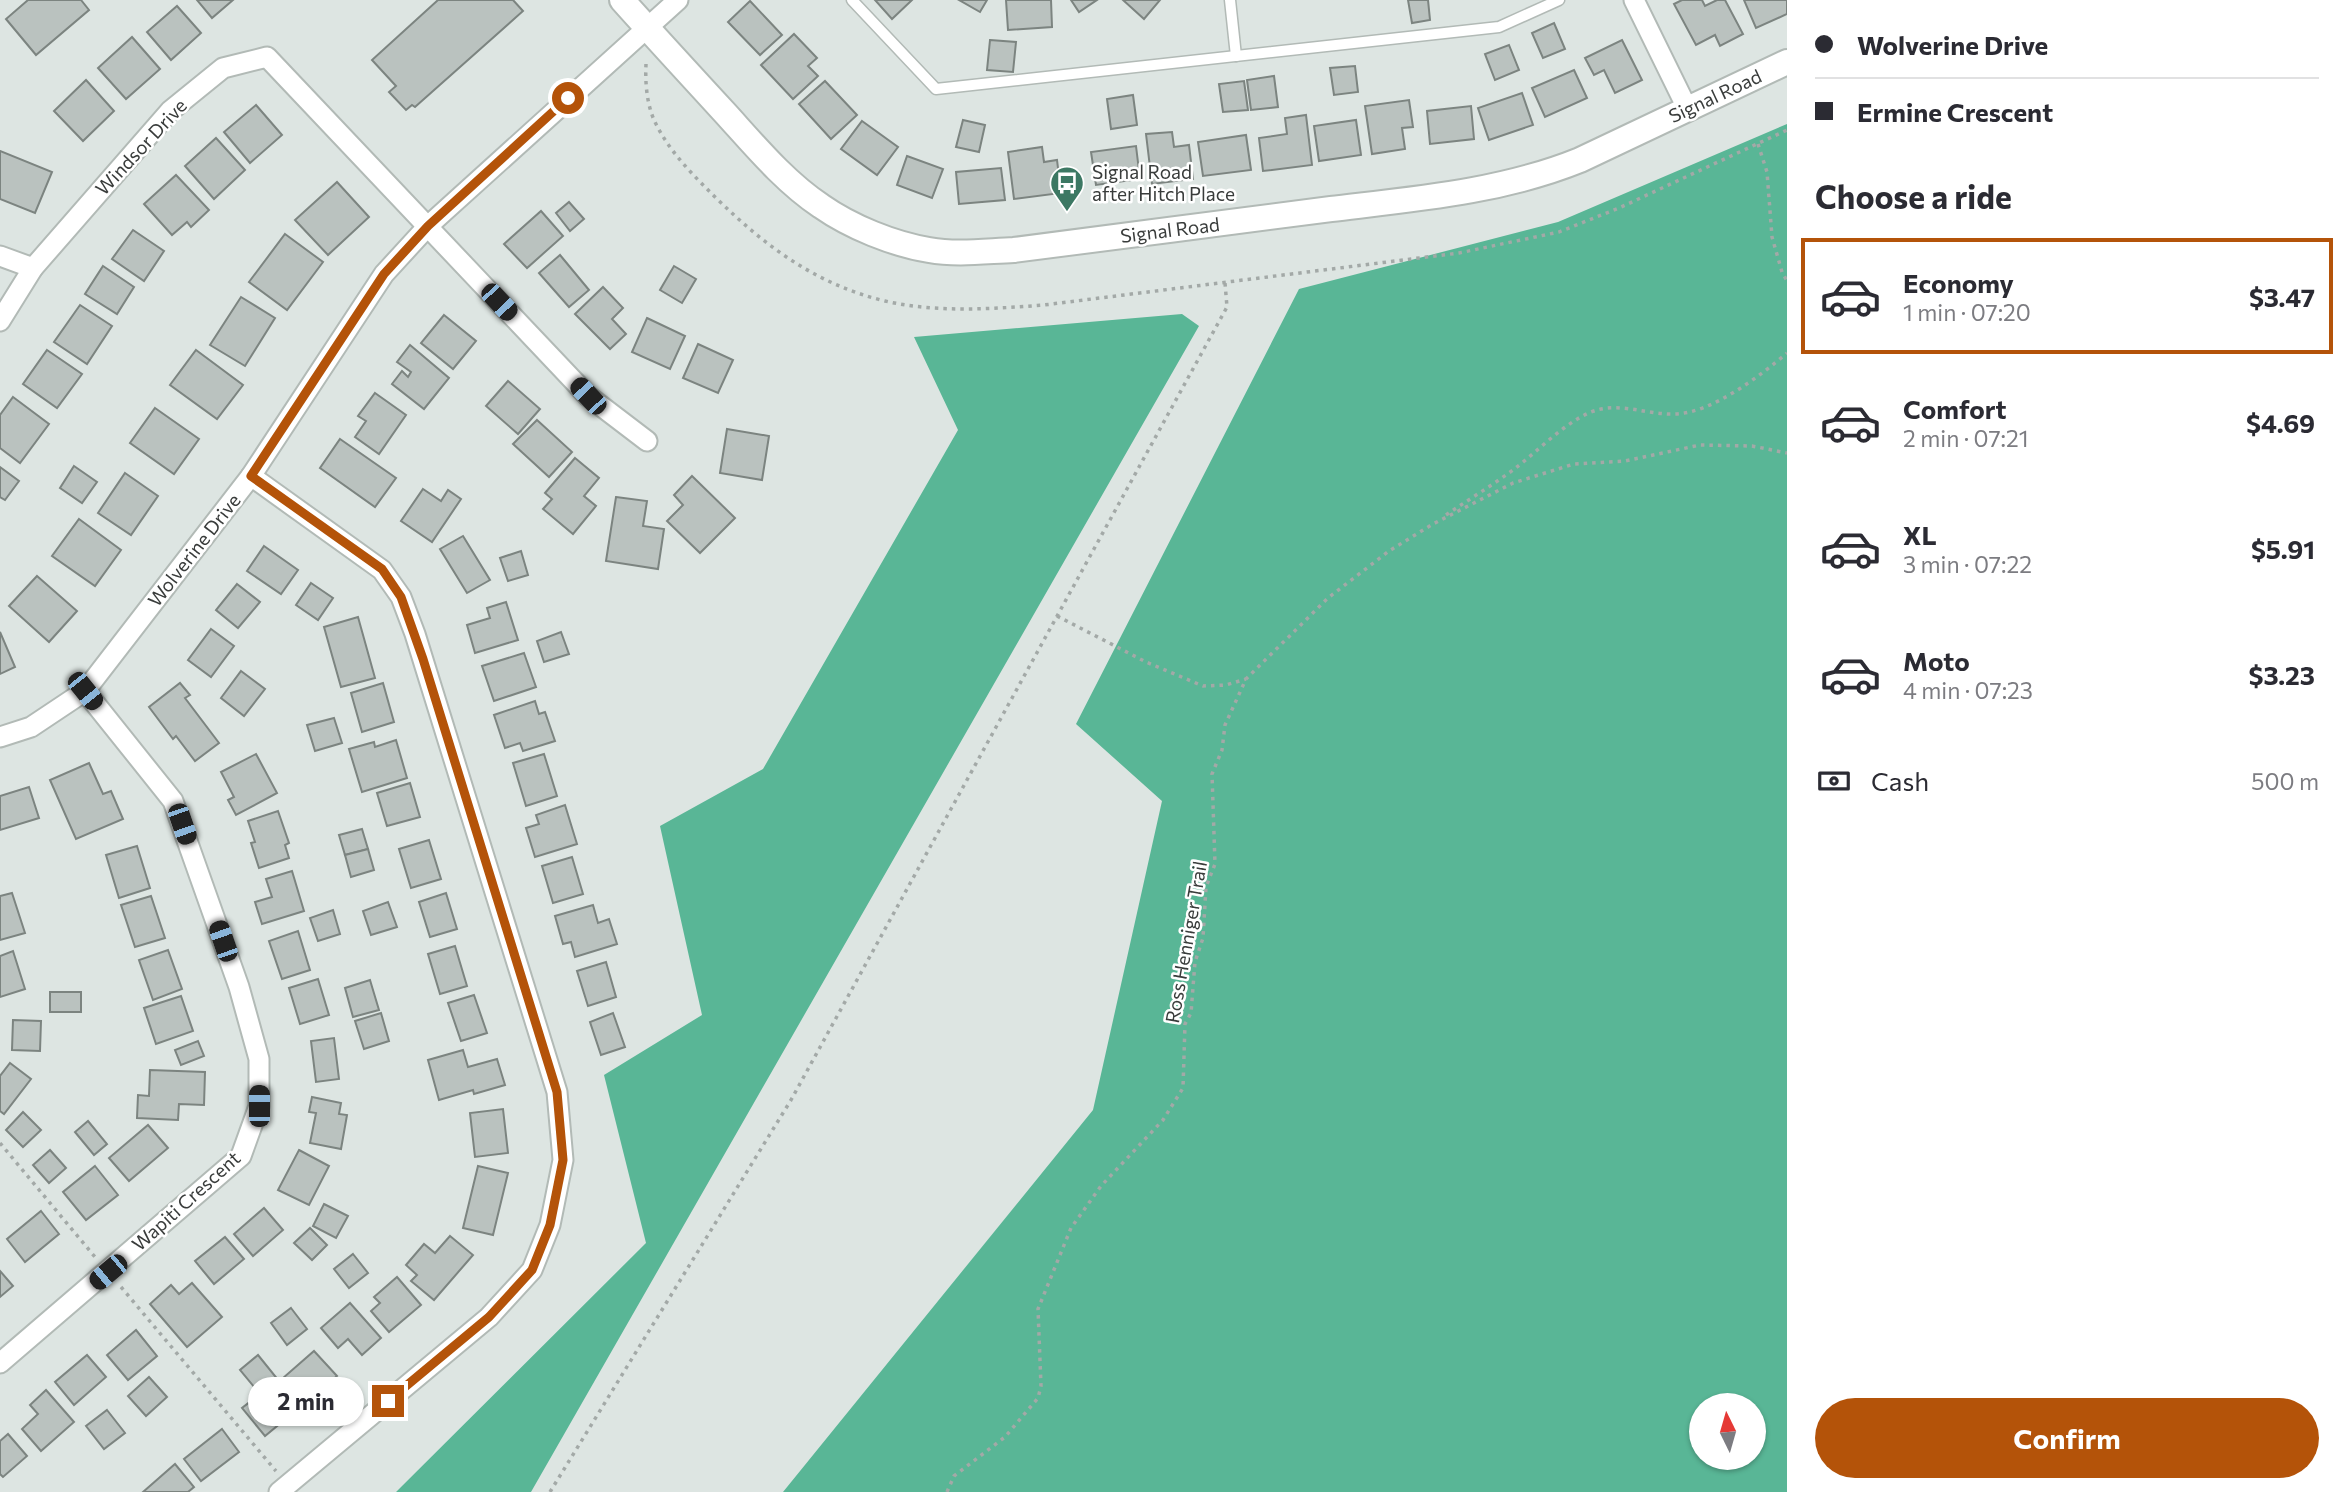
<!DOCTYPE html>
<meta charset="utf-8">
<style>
:root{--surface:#fff;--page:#f7f7f7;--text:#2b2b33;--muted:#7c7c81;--line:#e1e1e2;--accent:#b45309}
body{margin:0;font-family:Commissioner,sans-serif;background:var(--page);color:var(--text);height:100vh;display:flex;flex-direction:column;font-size:26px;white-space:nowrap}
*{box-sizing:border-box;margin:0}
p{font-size:23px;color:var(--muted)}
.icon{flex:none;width:38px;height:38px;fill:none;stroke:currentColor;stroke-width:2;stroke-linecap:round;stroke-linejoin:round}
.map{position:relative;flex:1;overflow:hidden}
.panel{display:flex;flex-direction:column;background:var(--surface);width:560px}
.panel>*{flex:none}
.hud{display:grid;align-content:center;height:154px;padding:0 28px;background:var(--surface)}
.needle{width:46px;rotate:355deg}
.buttons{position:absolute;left:1689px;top:1393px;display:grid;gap:14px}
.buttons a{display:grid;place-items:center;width:77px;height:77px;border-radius:50%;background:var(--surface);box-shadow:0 2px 5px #0004;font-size:35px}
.end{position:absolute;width:32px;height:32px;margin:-16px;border:9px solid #b45309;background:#fff;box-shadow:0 0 0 4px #fff}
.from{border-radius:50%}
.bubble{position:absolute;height:49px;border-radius:24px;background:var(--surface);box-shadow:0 2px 5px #0004;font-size:23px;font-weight:700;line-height:49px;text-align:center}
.car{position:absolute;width:21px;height:42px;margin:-21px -10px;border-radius:9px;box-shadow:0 0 5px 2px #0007;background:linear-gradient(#222 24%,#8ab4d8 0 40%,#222 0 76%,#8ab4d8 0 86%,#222 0)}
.hud b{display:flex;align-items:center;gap:24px;height:66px;font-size:26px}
.hud b+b{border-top:2px solid var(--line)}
.hud i{width:18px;height:18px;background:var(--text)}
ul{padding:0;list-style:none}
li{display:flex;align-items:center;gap:21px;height:116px;margin:0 14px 10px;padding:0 14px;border:4px solid transparent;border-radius:0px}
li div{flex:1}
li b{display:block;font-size:26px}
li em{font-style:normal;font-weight:700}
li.selected{border-color:var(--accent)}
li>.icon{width:63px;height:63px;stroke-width:1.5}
h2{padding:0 28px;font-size:32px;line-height:84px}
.pay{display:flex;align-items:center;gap:18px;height:77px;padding:0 28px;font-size:26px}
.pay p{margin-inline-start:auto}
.primary-button{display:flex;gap:14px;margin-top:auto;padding:14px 28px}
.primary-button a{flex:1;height:80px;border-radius:42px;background:var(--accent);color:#fff;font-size:28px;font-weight:700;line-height:80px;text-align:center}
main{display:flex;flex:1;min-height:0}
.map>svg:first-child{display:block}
</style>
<main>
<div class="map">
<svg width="1787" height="1492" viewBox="0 0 1787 1492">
<rect width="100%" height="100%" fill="#dde5e2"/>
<g fill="#59b696" fill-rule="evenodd">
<path d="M1787,124V1492H783L1093,1110L1162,801L1076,724L1299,289L1558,222ZM1754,1405V1458H1701V1405Z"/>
<polygon points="1182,314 1199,326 531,1492 396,1492 646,1243 604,1075 702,1015 660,826 763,769 958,430 914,337"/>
</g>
<g fill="#bac2bf" stroke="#7c8480" stroke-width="2">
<polygon points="28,0 81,0 89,10 36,55 6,19"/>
<polygon points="197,0 233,0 212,18"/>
<polygon points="438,0 513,0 523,11 415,107 412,105 406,110 389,92 396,86 372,60"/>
<polygon points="875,0 912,0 892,19"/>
<polygon points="959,0 987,0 980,12"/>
<polygon points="1006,0 1051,0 1052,27 1008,30"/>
<polygon points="1071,0 1097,0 1079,12"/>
<polygon points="1123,0 1160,0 1144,19"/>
<polygon points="1408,0 1428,0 1430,20 1412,23"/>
<polygon points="1682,0 1702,0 1705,6 1717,0 1725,0 1743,34 1720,46 1715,35 1696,45 1674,4"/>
<polygon points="1744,0 1787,0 1787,14 1756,28"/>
<polygon points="750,1 782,35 760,55 728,22"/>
<polygon points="177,6 201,33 171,60 147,32"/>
<polygon points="1554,23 1565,49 1543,58 1532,33"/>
<polygon points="794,34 817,58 808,66 818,76 793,99 761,65"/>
<polygon points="132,37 160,69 126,99 98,68"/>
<polygon points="990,40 1016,42 1013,72 987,70"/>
<polygon points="1622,40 1642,80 1615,93 1604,70 1594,75 1585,58"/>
<polygon points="1509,45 1519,70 1495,80 1485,54"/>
<polygon points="1355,66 1358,92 1334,95 1330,68"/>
<polygon points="1574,70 1587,98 1545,117 1532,88"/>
<polygon points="1274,76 1278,107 1251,110 1247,80"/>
<polygon points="86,80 114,111 83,141 54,111"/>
<polygon points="825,81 857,115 831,139 799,104"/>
<polygon points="1244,81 1248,110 1223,112 1219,84"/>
<polygon points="1522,93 1533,125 1489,140 1478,108"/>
<polygon points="1133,95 1137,125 1111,129 1107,99"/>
<polygon points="1409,100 1413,127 1402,128 1405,149 1372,154 1365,106"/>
<polygon points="256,105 282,135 250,163 224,132"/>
<polygon points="1471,106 1474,139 1430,144 1427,111"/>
<polygon points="1306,115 1312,165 1263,171 1259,138 1287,134 1285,118"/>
<polygon points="963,120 985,125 979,152 956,147"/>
<polygon points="1356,120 1361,155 1319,161 1314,126"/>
<polygon points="862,121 898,147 877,175 841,149"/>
<polygon points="1172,132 1174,147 1189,145 1193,179 1152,184 1146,134"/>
<polygon points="1246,135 1251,170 1203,176 1198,142"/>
<polygon points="216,138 245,170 214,199 185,166"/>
<polygon points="1136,146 1140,179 1096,185 1091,152"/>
<polygon points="1042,147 1044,162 1057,160 1061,193 1014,199 1008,152"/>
<polygon points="0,151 52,172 35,213 0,199"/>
<polygon points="907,156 943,169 932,198 897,185"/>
<polygon points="1001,168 1005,200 959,204 956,172"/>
<polygon points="176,175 209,210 191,227 187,222 172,235 144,204"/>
<polygon points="337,182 369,217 328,255 295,220"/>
<polygon points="569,202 584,219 570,231 556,213"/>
<polygon points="541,211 563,236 527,268 504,244"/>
<polygon points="133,230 164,251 144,281 112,259"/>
<polygon points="285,234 323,262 287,310 249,282"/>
<polygon points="560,255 589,290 569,307 539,273"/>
<polygon points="103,266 134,287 117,314 85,294"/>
<polygon points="674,266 696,279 682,303 660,290"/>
<polygon points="603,287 623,308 612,319 626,334 610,349 575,314"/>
<polygon points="241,297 275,318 245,366 210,345"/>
<polygon points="80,305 112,326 87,364 54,342"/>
<polygon points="444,315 476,341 453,369 421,343"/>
<polygon points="647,318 685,336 670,369 632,352"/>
<polygon points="698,344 733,360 718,393 683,378"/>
<polygon points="410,345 449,378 424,409 392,384 402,371 408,377 411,372 397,362"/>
<polygon points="47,350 82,374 57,408 23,384"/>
<polygon points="196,350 243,385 217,419 170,385"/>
<polygon points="508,381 540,409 518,434 486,406"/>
<polygon points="375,393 406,415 379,454 355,437 366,421 358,416"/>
<polygon points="13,397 49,424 20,463 0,448 0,415"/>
<polygon points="155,408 199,439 174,474 130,443"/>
<polygon points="537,420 572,452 549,477 513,444"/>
<polygon points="727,429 769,436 762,480 720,473"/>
<polygon points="340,439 396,478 375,507 320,468"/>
<polygon points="575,458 599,478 584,496 596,506 573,534 543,509 552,499 545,493"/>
<polygon points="74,466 97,482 82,503 60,488"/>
<polygon points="0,467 19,481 5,500 0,497"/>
<polygon points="125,473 158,496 131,535 98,513"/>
<polygon points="692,476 735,518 700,553 667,521 683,505 674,495"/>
<polygon points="423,489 441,501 448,490 461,499 432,542 401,521"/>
<polygon points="616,497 647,501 643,526 664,529 658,569 606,561"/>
<polygon points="79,519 121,550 95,586 52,556"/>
<polygon points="463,536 490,580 467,593 440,549"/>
<polygon points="264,546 298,570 281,594 247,571"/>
<polygon points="521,551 528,575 508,581 500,558"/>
<polygon points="37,576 77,611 49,642 9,606"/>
<polygon points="311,583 333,598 318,620 296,605"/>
<polygon points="237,584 260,602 238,628 216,610"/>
<polygon points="506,602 518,640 475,653 467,625 490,618 487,608"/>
<polygon points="358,617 375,678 341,687 324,627"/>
<polygon points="211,629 234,646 211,677 188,660"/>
<polygon points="0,632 15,667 0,674"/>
<polygon points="561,632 569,654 544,662 537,641"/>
<polygon points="524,653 536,687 494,701 482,666"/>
<polygon points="241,671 265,689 244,716 221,698"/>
<polygon points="180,683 190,695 185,698 219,743 195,761 176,736 173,739 149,707"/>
<polygon points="383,683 394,722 362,732 351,693"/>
<polygon points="535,701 539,714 545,712 555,741 523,751 520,743 505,748 494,715"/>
<polygon points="334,718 342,743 315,751 307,725"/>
<polygon points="396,740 407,778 362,792 349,749 374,742 375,747"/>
<polygon points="256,754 277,793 236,815 228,800 234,797 221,772"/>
<polygon points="544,754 557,796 526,806 513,763"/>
<polygon points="89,763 103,794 111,791 123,819 76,839 50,780"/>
<polygon points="410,783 420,817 387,826 377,793"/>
<polygon points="29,787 39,818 0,830 0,796"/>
<polygon points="565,805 577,844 535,857 526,828 539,824 536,815"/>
<polygon points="278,811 289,843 285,845 289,858 259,868 251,843 255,842 248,821"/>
<polygon points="362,829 368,849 345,855 339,835"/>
<polygon points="429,840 441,879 411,888 399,849"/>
<polygon points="137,846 150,888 119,898 106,855"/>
<polygon points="368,849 374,870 351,877 345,855"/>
<polygon points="572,857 583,894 553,903 542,866"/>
<polygon points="292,871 304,911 262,924 255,902 272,897 266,879"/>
<polygon points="12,893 25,933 0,940 0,896"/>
<polygon points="446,893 457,929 430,937 419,902"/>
<polygon points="151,896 165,938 135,947 121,905"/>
<polygon points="388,902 397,927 371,935 363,911"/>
<polygon points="593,905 598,923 609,919 617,944 575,957 571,942 563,944 555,916"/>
<polygon points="333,910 340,934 318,941 310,918"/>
<polygon points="298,931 310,970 282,979 269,941"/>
<polygon points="455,946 467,986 440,994 428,954"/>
<polygon points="168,950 182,989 153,1000 139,960"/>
<polygon points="13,951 25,989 0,997 0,956"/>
<polygon points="606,962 616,997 588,1006 577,971"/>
<polygon points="318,979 329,1015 300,1024 289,988"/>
<polygon points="370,980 379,1010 353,1017 345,988"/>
<rect x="50" y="992" width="31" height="20"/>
<polygon points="474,995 487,1033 461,1041 448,1003"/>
<polygon points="181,996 193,1031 156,1044 144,1008"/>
<polygon points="381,1013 389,1041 364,1049 355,1021"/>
<polygon points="613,1013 625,1047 601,1055 590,1022"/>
<polygon points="13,1020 41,1021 40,1051 12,1050"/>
<polygon points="334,1038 339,1079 316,1082 311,1041"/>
<polygon points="198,1041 204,1056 181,1065 175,1050"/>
<polygon points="463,1050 468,1067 497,1059 505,1085 474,1094 473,1090 439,1100 428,1060"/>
<polygon points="10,1063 31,1079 4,1114 0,1111 0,1076"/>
<polygon points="150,1070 205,1072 204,1105 179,1104 178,1120 137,1118 138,1095 149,1096"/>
<polygon points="312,1097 341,1103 339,1114 347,1115 341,1149 310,1143 316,1113 309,1112"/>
<polygon points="503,1109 508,1153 475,1157 470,1113"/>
<polygon points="23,1112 41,1130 23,1147 6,1130"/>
<polygon points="88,1121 107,1144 94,1155 75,1132"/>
<polygon points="148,1125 168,1148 129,1181 109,1158"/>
<polygon points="50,1150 66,1168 49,1183 33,1165"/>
<polygon points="299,1150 329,1166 309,1205 278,1190"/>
<polygon points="95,1166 118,1195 86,1220 63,1192"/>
<polygon points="478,1166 508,1173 493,1235 463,1228"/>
<polygon points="324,1204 348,1216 336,1238 313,1226"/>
<polygon points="264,1208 283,1230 253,1256 234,1234"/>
<polygon points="41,1211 59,1234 25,1262 7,1239"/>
<polygon points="310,1228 327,1245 312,1260 294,1243"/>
<polygon points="450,1236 473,1255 434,1300 411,1281 417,1275 406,1265 424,1244 435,1253"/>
<polygon points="225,1237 244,1259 214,1284 195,1261"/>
<polygon points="353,1254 368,1273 349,1288 334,1269"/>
<polygon points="0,1271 13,1286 0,1297"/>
<polygon points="397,1277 421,1305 389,1332 371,1311 380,1303 374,1297"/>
<polygon points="192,1283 222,1317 187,1347 150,1304 171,1285 179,1294"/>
<polygon points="350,1303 381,1338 362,1355 348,1339 338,1348 321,1328"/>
<polygon points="291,1308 307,1329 287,1345 271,1323"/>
<polygon points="136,1330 157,1356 128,1380 107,1355"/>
<polygon points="314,1351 337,1376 305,1404 283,1378"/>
<polygon points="87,1355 106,1377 74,1405 55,1382"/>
<polygon points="258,1355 300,1407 265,1436 242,1408 260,1394 240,1370"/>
<polygon points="149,1377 167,1397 146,1416 128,1396"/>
<polygon points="46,1390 74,1422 41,1451 22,1429 38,1414 30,1405"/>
<polygon points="107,1410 125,1433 104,1449 86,1426"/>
<polygon points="222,1429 239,1452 201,1481 184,1459"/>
<polygon points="8,1434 27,1456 3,1477 0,1474 0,1441"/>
<polygon points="175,1464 194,1487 188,1492 143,1492"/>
</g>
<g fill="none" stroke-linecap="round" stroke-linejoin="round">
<g stroke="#b2bab6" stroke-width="13">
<g id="service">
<polyline points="852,0 936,89 1499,27 1559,0"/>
<polyline points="1230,0 1236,56"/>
</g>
</g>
<g stroke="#b2bab6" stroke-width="23">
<g id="minor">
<polyline points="1634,0 1687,108"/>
<polyline points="0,256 33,268"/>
<polyline points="0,321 33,268 170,111 223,68 267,57 588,396 647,441"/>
<polyline points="251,476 382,570 401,597 415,634 557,1092 563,1160 550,1225 532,1270 489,1317 279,1492"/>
<polyline points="0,737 31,727 85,691 251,476 384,274 428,226 678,0"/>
<polyline points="0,1363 241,1156 259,1106 259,1059 239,987 173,801 85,691"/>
</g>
</g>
<g stroke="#b2bab6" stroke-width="28">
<path id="tertiary" d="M622,0C656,38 691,76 726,114C755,146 785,182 821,206C851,227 893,244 929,250C957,255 986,251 1014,250C1120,236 1225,223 1331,209C1415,199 1501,192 1580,160L1787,62"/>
</g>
<g stroke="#a3a9a7" stroke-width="3.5" stroke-dasharray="3.5 5" stroke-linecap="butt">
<path d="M646,64C645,84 647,108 657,126C671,153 693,175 714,196C765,246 815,284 885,301C937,313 991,309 1044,305L1459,253L1559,232L1619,208L1787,130"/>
<polyline points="1758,144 1767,172 1772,237 1782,272 1787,281"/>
<path d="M1446,515C1468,500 1491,486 1513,470C1537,452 1564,423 1591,412C1619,401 1646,415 1675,414C1712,413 1760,376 1787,353"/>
<polyline points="1057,616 1146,662 1203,686 1226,685 1246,679"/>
<polyline points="0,1143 95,1257"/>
<polyline points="121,1287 276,1471"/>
<polyline points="550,1492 791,1100 1227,307 1225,283"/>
<polyline points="947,1492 954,1476 1005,1437 1038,1398 1041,1386 1038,1309 1071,1228 1101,1186 1163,1120 1183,1088 1185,1024 1191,1013 1195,962 1203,938 1206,887 1215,864 1212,774 1222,750 1225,725 1246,679 1328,598 1389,551 1433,524 1513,483 1574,464 1625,461 1700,445 1752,446 1787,453"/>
</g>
<use href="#service" stroke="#fff" stroke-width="10"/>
<use href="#minor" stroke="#fff" stroke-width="19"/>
<use href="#tertiary" stroke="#fff" stroke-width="24"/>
</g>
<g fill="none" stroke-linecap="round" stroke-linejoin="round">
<polyline stroke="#b45309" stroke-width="9" points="388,1401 489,1317 532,1270 550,1225 563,1160 557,1092 423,659 401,597 382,569 251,476 384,274 428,226 568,98"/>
</g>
<defs>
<g id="bus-pin" transform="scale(1.75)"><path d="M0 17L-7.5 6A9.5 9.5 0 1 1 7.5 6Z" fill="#3c7863" stroke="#fff"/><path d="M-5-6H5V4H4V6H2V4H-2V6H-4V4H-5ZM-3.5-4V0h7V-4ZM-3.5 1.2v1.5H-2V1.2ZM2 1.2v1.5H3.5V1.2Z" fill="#fff"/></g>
</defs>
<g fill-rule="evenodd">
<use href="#bus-pin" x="1067" y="183"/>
</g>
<g text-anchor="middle" stroke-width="5" stroke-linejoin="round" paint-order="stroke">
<g font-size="19" fill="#393c3b" stroke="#fff">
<text transform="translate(1715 96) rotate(-25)" y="7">Signal Road</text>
<text transform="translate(141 147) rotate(-47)" y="7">Windsor Drive</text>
<text transform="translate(1170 230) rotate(-7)" y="7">Signal Road</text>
<text transform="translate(194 550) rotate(-52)" y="7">Wolverine Drive</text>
<text transform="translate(1186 942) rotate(-80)" y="7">Ross Henniger Trail</text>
<text transform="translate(186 1201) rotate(-42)" y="7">Wapiti Crescent</text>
</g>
<g font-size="19" fill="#393c3b" stroke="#fff" text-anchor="start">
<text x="1092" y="179">Signal Road<tspan x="1092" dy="22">after Hitch Place</tspan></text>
</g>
</g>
</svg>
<div class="buttons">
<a><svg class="needle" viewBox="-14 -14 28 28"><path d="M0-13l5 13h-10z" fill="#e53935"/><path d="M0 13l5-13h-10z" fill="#7c7c81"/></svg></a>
</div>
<i class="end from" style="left:568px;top:98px"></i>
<i class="end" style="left:388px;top:1401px"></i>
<div class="bubble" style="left:248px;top:1377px;width:116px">2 min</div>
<i class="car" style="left:499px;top:302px;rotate:137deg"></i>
<i class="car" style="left:588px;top:396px;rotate:317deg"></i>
<i class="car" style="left:85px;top:691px;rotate:141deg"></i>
<i class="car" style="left:182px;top:824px;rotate:161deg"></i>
<i class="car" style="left:223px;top:941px;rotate:341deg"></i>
<i class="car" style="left:259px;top:1106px;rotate:0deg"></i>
<i class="car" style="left:108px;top:1272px;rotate:230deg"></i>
</div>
<section class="panel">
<div class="hud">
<b><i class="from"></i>Wolverine Drive</b>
<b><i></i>Ermine Crescent</b>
</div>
<h2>Choose a ride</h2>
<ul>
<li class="selected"><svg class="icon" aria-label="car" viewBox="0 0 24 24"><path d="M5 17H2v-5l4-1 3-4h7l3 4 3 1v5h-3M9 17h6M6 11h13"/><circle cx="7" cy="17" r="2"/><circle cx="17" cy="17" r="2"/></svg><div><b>Economy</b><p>1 min · 07:20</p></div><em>$3.47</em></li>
<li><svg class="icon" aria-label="car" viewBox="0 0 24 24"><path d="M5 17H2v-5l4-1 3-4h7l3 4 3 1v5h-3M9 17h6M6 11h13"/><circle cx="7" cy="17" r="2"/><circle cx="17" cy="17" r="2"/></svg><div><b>Comfort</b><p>2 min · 07:21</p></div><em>$4.69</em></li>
<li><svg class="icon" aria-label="car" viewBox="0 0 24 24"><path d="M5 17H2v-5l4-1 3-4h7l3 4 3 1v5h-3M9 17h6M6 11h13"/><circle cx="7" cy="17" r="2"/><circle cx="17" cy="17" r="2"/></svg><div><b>XL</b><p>3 min · 07:22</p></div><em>$5.91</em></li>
<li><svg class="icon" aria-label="car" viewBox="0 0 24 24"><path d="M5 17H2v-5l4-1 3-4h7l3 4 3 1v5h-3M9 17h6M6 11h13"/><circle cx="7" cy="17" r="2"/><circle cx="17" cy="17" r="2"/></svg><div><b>Moto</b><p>4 min · 07:23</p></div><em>$3.23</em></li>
</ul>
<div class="pay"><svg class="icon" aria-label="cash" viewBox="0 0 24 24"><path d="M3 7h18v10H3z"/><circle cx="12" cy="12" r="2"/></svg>Cash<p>500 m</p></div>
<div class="primary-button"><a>Confirm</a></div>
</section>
</main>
